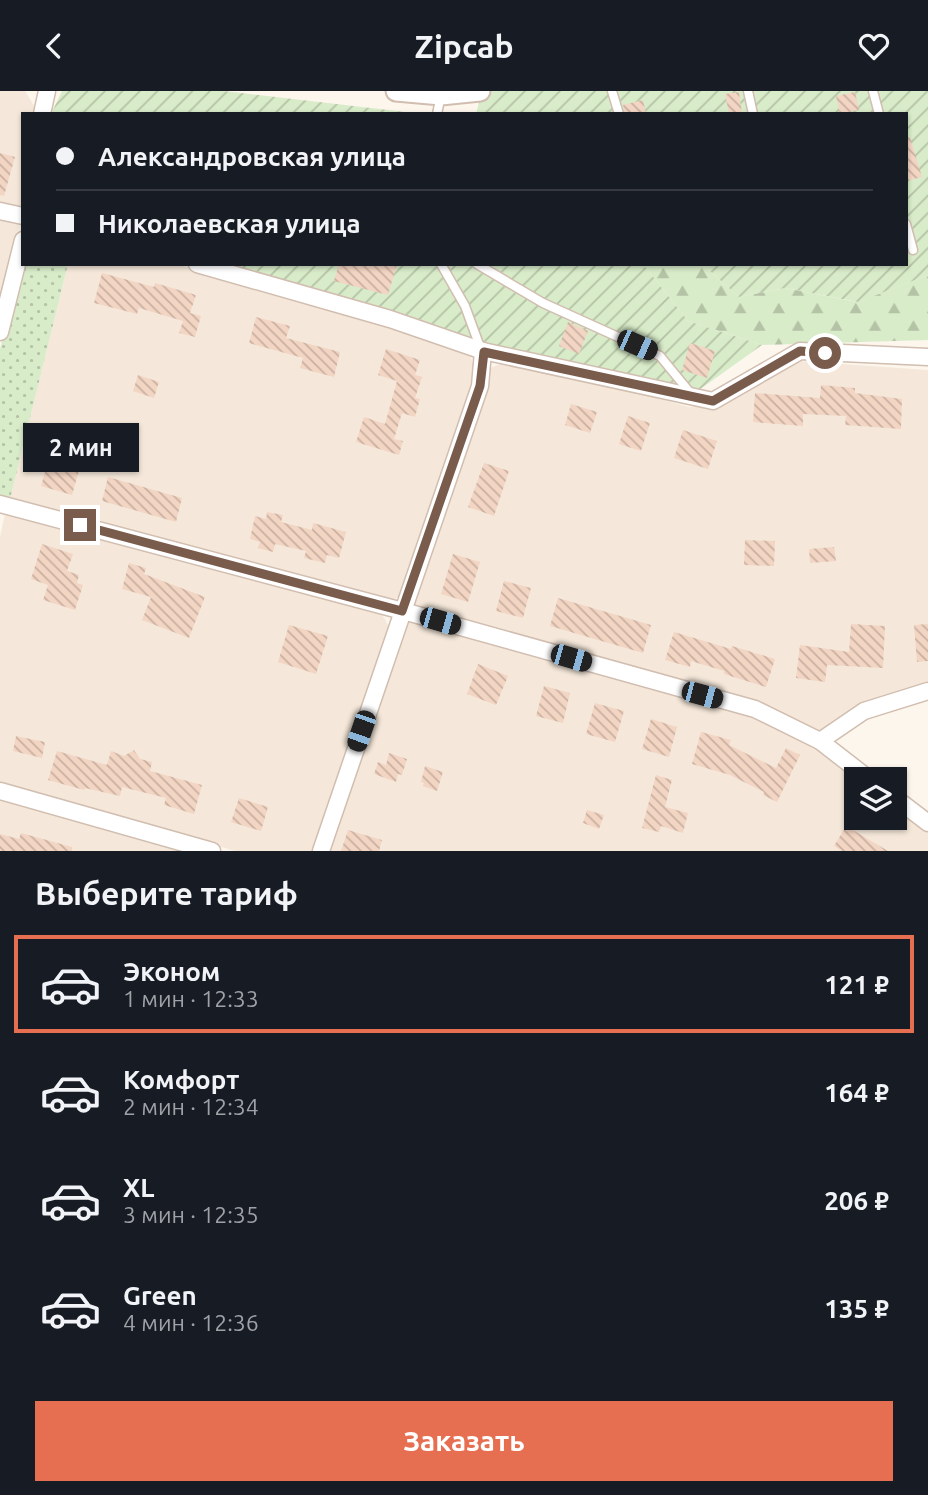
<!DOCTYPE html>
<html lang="ru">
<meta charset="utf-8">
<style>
:root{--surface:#171b24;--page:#20242c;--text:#f1f3f6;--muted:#9ea1a6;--line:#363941;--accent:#e76f51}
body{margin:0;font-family:Ubuntu,sans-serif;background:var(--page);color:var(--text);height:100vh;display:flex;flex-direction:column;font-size:26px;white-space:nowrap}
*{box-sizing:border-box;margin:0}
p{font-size:23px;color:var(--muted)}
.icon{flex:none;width:38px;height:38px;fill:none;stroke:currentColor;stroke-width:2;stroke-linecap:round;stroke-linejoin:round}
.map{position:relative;height:760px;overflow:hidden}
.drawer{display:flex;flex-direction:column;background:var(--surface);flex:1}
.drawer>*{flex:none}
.banner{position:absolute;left:21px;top:21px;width:887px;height:154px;border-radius:0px;box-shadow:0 2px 5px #0004;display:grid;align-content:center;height:154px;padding:0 35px;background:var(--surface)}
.fabs{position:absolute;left:844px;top:676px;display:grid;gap:14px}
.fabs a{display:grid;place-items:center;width:63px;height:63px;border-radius:0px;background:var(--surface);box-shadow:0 2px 5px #0004;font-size:35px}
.end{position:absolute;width:32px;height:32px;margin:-16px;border:9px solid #7a5c4d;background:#fff;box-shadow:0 0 0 4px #fff}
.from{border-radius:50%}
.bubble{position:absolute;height:49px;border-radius:0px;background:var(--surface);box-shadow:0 2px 5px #0004;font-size:23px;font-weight:700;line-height:49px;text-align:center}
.car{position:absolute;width:21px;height:42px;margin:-21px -10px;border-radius:9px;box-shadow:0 0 5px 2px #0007;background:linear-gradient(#222 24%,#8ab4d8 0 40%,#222 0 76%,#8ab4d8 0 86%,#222 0)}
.banner b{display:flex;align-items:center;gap:24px;height:66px;font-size:26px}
.banner b+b{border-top:2px solid var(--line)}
.banner i{width:18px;height:18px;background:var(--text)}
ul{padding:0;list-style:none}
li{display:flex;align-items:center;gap:21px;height:98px;margin:0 14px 10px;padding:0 21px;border:4px solid transparent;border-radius:0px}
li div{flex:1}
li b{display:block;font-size:26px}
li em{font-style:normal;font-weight:700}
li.active{border-color:var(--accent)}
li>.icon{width:63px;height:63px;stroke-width:1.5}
h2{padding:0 35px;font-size:32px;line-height:84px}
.action{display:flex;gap:14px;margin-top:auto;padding:14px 35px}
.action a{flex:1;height:80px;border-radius:0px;background:var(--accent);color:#fff;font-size:28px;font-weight:700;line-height:80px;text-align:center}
header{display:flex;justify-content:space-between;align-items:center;height:91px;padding:0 35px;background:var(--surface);font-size:32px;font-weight:700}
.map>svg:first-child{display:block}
</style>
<header><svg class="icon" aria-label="back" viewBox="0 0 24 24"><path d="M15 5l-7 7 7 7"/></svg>Zipcab<svg class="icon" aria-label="heart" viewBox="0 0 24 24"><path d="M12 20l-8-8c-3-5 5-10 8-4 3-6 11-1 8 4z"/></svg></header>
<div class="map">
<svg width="928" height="760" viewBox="0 0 928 760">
<defs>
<pattern id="grass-dots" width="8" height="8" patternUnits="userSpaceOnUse" patternTransform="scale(1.75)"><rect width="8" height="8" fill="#d8ecc9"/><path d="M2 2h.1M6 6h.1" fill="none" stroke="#b4c2a5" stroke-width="1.8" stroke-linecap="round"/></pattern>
<pattern id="forest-firs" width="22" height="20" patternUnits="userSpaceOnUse" patternTransform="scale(1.75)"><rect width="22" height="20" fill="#d8ecc9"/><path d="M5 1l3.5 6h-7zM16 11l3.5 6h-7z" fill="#b4c2a5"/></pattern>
<pattern id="garden-furrows" width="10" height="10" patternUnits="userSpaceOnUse" patternTransform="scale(1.75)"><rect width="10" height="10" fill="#d8ecc9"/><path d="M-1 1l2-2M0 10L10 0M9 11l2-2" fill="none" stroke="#b4c2a5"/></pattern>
<pattern id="building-back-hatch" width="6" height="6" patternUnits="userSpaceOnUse" patternTransform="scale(1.75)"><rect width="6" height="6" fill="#f3d5c3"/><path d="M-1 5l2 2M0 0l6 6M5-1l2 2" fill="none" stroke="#cab0a1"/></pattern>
</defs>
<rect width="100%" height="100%" fill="#fdf6ec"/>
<g fill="#f5e8da">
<polygon points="0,0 25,0 36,18 35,23 23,23 23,113 20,117 0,116"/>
<polygon points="0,124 15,128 19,135 0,213"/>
<polygon points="68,173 176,173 389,232 457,257 470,264 475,279 475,294 405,499 399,506 390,510 10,408"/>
<polygon points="513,268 689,316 715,312 798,270 928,279 928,594 818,643 415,516 411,509 490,277"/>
<polygon points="6,418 378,519 385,528 389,537 315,760 235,760 0,693 0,446"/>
<polygon points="410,529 750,623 814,655 859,688 856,688 856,726 894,726 894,714 928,738 928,760 328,760 401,540"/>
<polygon points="0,707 189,760 0,760"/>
</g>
<polygon fill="url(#grass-dots)" points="23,173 68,173 10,408 0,405 0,258"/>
<polygon fill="url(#forest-firs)" points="643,173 702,173 739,206 785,197 857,211 928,184 928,249 762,254 688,230"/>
<g fill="url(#garden-furrows)">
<polygon points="62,0 224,0 423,23 51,23"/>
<polygon points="482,0 928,0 928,184 858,211 785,197 739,206 702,173 906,173 906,23 476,23"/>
<polygon points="213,173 643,173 688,230 762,254 692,304 476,251"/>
</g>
<g fill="url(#building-back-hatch)">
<polygon points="739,1 742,23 729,23 725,3"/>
<polygon points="855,1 859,19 840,23 836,5"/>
<polygon points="643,9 646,23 625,23 623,14"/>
<polygon points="906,46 910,46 922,86 906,90"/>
<polygon points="0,62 15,66 4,105 0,104"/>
<polygon points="339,173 397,173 388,204 334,190"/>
<polygon points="102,182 154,196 155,192 196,204 190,222 201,225 195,246 179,242 183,230 139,217 137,223 94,212"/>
<polygon points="256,226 290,235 286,247 340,261 334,286 300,277 303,267 249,252"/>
<polygon points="568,231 588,240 579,263 559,255"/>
<polygon points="690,252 715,260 707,287 682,279"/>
<polygon points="386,258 420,269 415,284 422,286 415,307 420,308 415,326 402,322 394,348 403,350 399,364 356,351 364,326 385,333 397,290 378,284"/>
<polygon points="138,284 159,291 154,307 133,300"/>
<polygon points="821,294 855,297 855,302 902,308 901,338 845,334 846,325 803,323 803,335 753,331 755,302 820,307"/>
<polygon points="571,313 597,321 590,342 565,334"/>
<polygon points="628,325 650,332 641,360 619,353"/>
<polygon points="683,339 717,350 708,378 674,367"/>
<polygon points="49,367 80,376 72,404 41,395"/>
<polygon points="484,372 509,380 494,425 468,416"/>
<polygon points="108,386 182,407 176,431 102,410"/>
<polygon points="267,421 283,424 281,431 312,439 313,432 346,441 339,467 327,464 325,472 304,467 306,460 275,453 273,461 258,457 260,451 250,448 255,425 266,428"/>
<polygon points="745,449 775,450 774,475 744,474"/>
<polygon points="42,453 73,463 67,480 79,484 77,492 83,494 75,519 43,509 48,494 31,488"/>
<polygon points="834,456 836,470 810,472 809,458"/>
<polygon points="453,463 480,471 468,511 441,503"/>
<polygon points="129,472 146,477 144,483 205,506 189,547 142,529 151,506 122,498"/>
<polygon points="504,490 531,497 523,527 496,520"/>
<polygon points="558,507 651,534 643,562 550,535"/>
<polygon points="851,533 885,535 883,577 827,574 825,591 796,587 800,554 849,561"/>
<polygon points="928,533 928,570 917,571 914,534"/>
<polygon points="289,534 328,545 316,583 278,571"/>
<polygon points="674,541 731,558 732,555 775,568 766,596 724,583 724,580 691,570 690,576 665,569"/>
<polygon points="478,573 508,585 496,614 467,603"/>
<polygon points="544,595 570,602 563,632 536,625"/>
<polygon points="595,612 624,620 615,651 586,643"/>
<polygon points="651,628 677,636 669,666 642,658"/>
<polygon points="701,641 731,649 729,654 776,677 786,657 800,664 777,711 763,704 764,701 730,684 692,673"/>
<polygon points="16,645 45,651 42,667 13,660"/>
<polygon points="134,659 140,668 152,671 150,680 202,694 194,723 164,714 166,707 122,696 120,705 85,697 84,699 48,689 57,660 107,674 111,660 124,665"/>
<polygon points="389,662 407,668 402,684 398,683 396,691 374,683 378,671 386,674"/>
<polygon points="425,675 443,681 437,700 423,695 424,692 421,691"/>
<polygon points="656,684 672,689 665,716 688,722 683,742 661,735 659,741 642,737"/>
<polygon points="239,707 268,716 261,740 231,731"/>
<polygon points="587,719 604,724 599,738 583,732"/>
<polygon points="846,735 888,760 842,760 834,755"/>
<polygon points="348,739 382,749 379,760 341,760"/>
<polygon points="21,742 72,756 72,760 0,760 0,743 19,748"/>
</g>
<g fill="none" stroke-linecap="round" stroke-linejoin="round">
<g stroke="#d1beb0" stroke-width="11">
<g id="service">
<polyline points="612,0 619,23"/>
<polyline points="748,0 753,23"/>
<polyline points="873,0 879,23"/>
<polyline points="437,23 441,4"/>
<polyline points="906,133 913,159"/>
<polyline points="441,173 465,215 480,256"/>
<polyline points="477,173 543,212 660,265 692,304"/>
</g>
</g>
<g stroke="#d1beb0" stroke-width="19">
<g id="minor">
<polyline points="42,23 47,0"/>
<polyline points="0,120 23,125"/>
<polyline points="197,173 390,228 483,260 713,310 800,260 928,266"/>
<polyline points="0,241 23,149"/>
<polyline points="0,413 414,523 755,618 820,650 869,688"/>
<polyline points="820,650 864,620 928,600"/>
<polyline points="0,700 212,760"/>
<polyline points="894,706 928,732"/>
<polyline points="321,760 480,295 483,260"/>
</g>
</g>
<g stroke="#d1beb0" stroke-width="23">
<polyline id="tertiary" points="396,0 441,4 480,0"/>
</g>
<use href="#service" stroke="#fff" stroke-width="8"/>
<use href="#minor" stroke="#fff" stroke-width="16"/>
<use href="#tertiary" stroke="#fff" stroke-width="19"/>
</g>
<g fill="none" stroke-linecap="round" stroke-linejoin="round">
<polyline stroke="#7a5c4d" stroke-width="9" points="80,434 402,520 480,295 484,261 713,310 800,260 825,262"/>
</g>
</svg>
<div class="fabs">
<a><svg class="icon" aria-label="layers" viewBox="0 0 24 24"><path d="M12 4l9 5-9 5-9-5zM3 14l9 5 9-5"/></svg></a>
</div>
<i class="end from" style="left:825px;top:262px"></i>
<i class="end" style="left:80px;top:434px"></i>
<div class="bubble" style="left:23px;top:332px;width:116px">2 мин</div>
<i class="car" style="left:637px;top:254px;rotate:114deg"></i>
<i class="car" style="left:440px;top:530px;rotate:106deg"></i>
<i class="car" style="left:571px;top:567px;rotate:106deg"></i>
<i class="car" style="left:702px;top:604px;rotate:105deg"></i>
<i class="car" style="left:361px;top:640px;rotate:199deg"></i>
<div class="banner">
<b><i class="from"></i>Александровская улица</b>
<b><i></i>Николаевская улица</b>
</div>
</div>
<section class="drawer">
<h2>Выберите тариф</h2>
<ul>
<li class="active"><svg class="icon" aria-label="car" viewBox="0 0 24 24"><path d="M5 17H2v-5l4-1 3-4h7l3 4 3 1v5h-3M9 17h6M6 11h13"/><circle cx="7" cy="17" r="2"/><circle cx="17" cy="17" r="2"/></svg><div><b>Эконом</b><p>1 мин · 12:33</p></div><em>121 ₽</em></li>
<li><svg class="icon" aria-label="car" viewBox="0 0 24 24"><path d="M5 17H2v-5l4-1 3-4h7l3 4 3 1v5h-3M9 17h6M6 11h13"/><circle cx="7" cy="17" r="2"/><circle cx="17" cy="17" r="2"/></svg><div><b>Комфорт</b><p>2 мин · 12:34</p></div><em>164 ₽</em></li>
<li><svg class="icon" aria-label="car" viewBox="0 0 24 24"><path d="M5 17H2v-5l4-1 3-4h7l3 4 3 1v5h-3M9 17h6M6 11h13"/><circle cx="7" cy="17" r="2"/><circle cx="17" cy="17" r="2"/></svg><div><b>XL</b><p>3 мин · 12:35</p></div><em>206 ₽</em></li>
<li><svg class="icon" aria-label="car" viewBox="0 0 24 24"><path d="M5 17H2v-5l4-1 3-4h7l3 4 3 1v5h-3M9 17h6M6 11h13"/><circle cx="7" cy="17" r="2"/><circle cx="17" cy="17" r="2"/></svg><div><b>Green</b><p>4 мин · 12:36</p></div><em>135 ₽</em></li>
</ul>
<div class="action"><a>Заказать</a></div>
</section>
